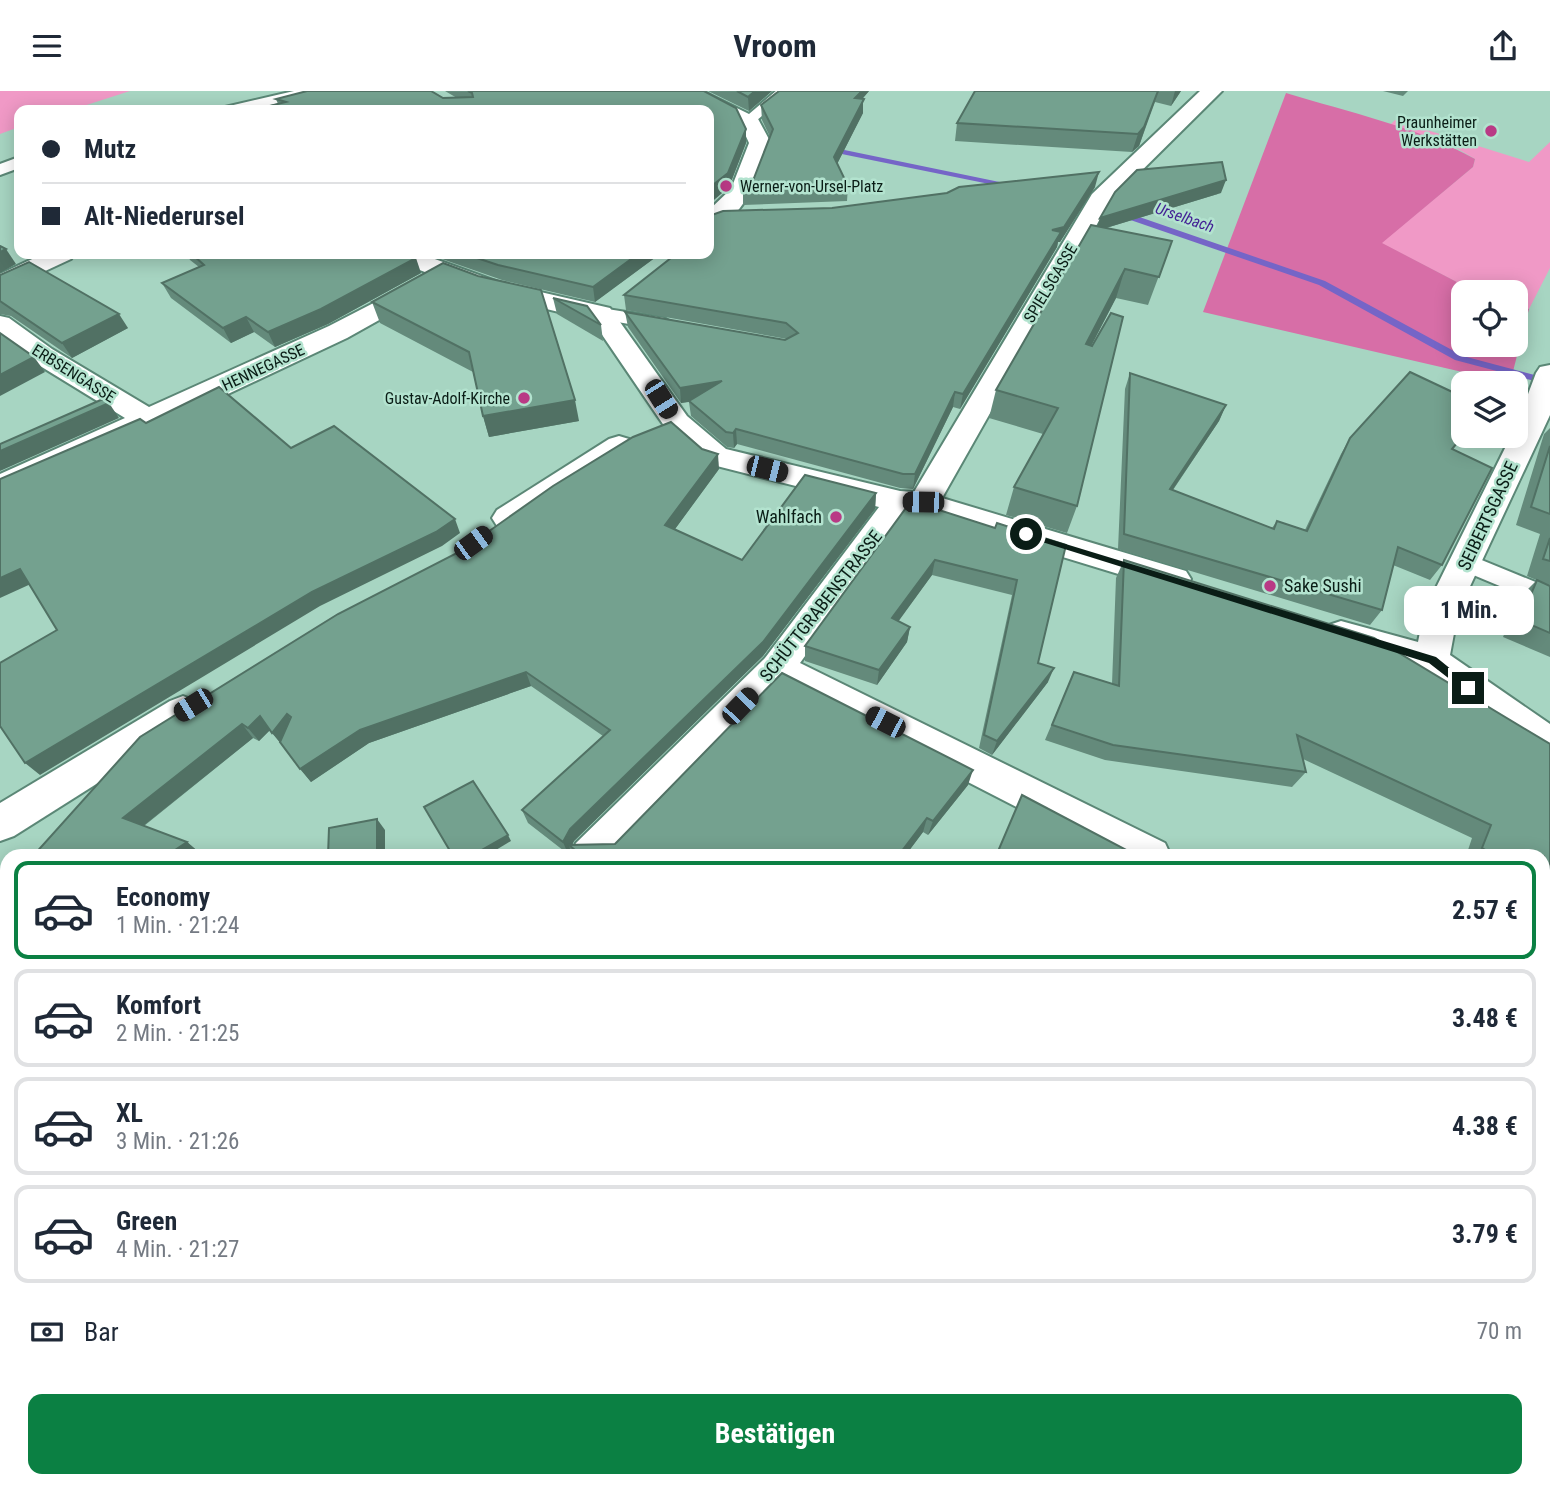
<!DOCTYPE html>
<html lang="de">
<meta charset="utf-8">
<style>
:root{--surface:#fff;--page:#f6f6f7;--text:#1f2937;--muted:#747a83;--line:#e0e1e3;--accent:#0b8043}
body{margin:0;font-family:"Roboto Condensed",sans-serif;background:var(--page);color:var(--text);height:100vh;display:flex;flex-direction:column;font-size:26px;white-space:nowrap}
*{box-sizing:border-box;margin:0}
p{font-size:23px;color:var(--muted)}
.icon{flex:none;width:38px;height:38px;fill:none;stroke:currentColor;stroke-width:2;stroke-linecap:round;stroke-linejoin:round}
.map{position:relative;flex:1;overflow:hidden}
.side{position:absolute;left:0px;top:758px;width:1550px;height:639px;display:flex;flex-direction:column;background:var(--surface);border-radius:21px 21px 0 0;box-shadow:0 4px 18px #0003}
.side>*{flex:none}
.banner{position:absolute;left:14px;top:14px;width:700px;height:154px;border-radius:14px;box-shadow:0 4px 18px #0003;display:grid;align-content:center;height:154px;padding:0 28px;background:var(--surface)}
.buttons{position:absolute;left:1451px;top:189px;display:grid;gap:14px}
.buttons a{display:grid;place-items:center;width:77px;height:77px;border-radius:14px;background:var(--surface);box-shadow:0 4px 18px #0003;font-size:35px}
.end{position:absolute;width:32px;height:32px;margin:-16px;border:9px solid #0a1d16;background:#fff;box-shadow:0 0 0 4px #fff}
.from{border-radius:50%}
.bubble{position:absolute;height:49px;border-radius:14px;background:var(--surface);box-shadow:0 4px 18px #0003;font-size:23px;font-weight:700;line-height:49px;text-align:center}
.car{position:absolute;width:21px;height:42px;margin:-21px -10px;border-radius:9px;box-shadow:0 0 5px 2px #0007;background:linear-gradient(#222 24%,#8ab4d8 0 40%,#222 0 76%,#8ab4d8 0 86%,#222 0)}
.banner b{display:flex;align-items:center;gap:24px;height:66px;font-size:26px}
.banner b+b{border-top:2px solid var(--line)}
.banner i{width:18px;height:18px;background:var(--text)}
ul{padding:12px 0 0;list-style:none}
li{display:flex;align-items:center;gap:21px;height:98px;margin:0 14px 10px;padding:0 14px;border:4px solid var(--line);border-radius:14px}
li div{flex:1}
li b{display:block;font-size:26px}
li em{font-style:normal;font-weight:700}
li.on{border-color:var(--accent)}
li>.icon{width:63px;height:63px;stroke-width:1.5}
.pay{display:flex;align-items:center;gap:18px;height:77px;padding:0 28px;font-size:26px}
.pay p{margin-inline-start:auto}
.cta{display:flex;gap:14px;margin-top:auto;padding:14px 28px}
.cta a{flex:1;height:80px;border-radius:14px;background:var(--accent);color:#fff;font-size:28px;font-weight:700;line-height:80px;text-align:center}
header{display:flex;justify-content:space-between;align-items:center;height:91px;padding:0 28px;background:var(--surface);font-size:32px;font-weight:700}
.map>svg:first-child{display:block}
</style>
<header><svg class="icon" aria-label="menu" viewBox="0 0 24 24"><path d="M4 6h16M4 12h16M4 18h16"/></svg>Vroom<svg class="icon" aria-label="share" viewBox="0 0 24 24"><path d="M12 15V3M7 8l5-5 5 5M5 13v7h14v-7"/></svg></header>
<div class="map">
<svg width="1550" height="1395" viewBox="0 0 1550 1395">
<rect width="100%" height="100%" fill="#a7d5c2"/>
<g fill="#f099c6">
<polygon points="0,0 130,0 71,19 19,19 19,36 0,43"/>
<polygon points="1395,29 1529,71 1550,51 1550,177 1529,218 1516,215 1516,201 1476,201 1381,152 1473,76 1475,68 1458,58 1390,34"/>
</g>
<path fill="#d76ea7" d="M1286,2C1348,21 1418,36 1475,68L1473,76L1382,152L1476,201H1463V254H1516V215L1529,218L1510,292L1203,221Z"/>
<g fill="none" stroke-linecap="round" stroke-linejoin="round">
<g fill="#7565c7" fill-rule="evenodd">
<polygon points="825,55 1014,94 1018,96 1014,98 822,59 821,57"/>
<polygon points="1116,120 1122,120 1325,190 1463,265 1550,288 1550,294 1455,269 1319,194 1116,124"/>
</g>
<g stroke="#5b8776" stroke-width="4">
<g id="service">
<polygon points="294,0 321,0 319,3 249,19 222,19 225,16"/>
<polygon points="683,0 702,0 749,23 776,0 792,0 750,35"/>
<polygon points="19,66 19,77 0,84 0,73"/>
<polygon points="601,217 664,227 674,233 664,239 594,227 592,223 594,219"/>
<polygon points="1467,463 1550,497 1550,516 1459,478 1455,472 1459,466"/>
<polygon points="977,1390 1019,1390 1017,1395 975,1395"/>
</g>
</g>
<g stroke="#5b8776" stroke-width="4">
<g id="minor">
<polygon points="1200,0 1222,0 1109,112 942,407 1186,480 1191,488 1186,496 1174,500 922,423 908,422 800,572 1165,752 1171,765 1112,765 781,595 617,765 570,765 576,752 765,567 879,416 705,372 667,339 592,229 484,203 390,168 387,163 421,163 501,192 610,217 687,325 726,358 900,400 914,401 1092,103"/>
<path d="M750,24L757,26L771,52C760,81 744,131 709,139V119L731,98L749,52L739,30Z"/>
<polygon points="43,163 74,163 71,168 0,201 0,183"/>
<polygon points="422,187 431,190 435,195 431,200 347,247 160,335 0,405 0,383 125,327 32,270 0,246 0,225 9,227 52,258 149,316 329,235"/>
<path d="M1550,274V324L1458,521L1450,564L1550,633V667C1501,650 1466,605 1421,580C1400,568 1354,560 1329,552L1324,543L1329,534L1341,530L1418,551L1424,521L1511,345H1516V335L1536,282L1540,276Z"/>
<polygon points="619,345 629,348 634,355 629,362 519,435 508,438 497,435 492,427 497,419 609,348"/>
<polygon points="183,605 196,610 201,620 196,630 14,745 0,750 0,712 170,610"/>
<polygon points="0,780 7,783 7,825 0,822"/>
<polygon points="0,859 7,860 7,902 0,901"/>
<polygon points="552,1390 611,1390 613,1395 554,1395"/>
</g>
</g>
<use href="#service" fill="#fff" fill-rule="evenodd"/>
<use href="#minor" fill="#fff" fill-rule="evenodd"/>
</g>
<g fill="#648a7b">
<polygon points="445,0 704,0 746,52 729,96 709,113 709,19 278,13 276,8 457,7"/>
<polygon points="708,0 772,0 749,20"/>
<polygon points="779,0 869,0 863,7 863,22 837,73 848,95 847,110 743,114 743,99 754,87 770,46 762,29 761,14"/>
<polygon points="975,0 1181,0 1171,15 1155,11 1139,55 1132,61 955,50 957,32"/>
<polygon points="1383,0 1408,0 1403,5"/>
<polygon points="1095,96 1060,151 1058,151 1057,156 960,318 953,316 913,398 900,397 737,353 734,357 727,356 691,325 689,311 681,312 628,236 625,221 785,249 787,248 626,219 624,204 832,117"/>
<polygon points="1221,102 1106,137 1172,150 1148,214 1116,207 1091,255 1077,415 1067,442 1006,424 1014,396 1043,343 989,327 996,299 1098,135 1100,127"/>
<polygon points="187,163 403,163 421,182 328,233 275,256 254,241 231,252 171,207 162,192 199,176 190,169"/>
<polygon points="428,163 660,163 595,211 502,189"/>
<polygon points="0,184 128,237 72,267 11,225 0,223"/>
<polygon points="478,185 579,330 489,346 483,325 473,281 380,232 372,211"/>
<polygon points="553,207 601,234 603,250 557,223"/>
<polygon points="1130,282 1226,314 1219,330 1173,399 1272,437 1277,430 1305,439 1341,363 1350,347 1453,359 1442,474 1430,489 1393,474 1382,519 1370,534 1118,458 1125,298"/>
<polygon points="1550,337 1550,495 1527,485 1540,443 1516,434 1544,343"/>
<polygon points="719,378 675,438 742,469 876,402 875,418 763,565 574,750 572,754 615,753 968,694 928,744 923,741 905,765 573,765 570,758 568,763 528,732 522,719 603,645 531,595 369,652 311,691 270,639 259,650 253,647 144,735 187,751 201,763 198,765 33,765 140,646"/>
<polygon points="911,410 995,437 1066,454 1038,572 1048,591 992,664 979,657 1012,504 932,484 898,530 910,536 907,551 877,594 805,570 805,555"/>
<polygon points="1124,469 1550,653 1550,1395 1171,1395 1163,1390 1544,1390 1544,765 1466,765 1472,747 1303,668 1306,681 1292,696 1105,669 1045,649 1074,581 1112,593 1116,487"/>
<polygon points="1537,489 1550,495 1550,566 1503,546 1520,506"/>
</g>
<g fill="#517164">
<polygon points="755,0 772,0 749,20 748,6"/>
<polygon points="860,0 869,0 863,7 863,22 833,81 834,66 855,7"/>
<polygon points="1158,0 1139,55 1132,61 1138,43"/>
<polygon points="1175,0 1181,0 1171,15"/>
<polygon points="746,38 746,52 729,96 709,113 709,97"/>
<polygon points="1099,81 1095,96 1060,151 1058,151 1057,156 960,318 963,303 1052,139"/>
<polygon points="1226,89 1221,102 1096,140 1100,127"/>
<polygon points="6,158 16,173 0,182 0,161"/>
<polygon points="638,163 660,163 595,211 593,196"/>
<polygon points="416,167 421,182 328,233 275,256 268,241"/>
<polygon points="1125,178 1116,207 1077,282 1086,253"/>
<polygon points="119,223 128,237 72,267 62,252"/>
<polygon points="246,226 254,241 231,252 223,237"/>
<polygon points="34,266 45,281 0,305 0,284"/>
<polygon points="722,290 723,305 681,312 680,297"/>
<polygon points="955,301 953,316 913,398 915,383"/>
<polygon points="575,309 579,330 489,346 483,325"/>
<polygon points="109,312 119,327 0,380 0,360"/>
<polygon points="1226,314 1219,330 1163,413 1170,398"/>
<polygon points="736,338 737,353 734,357 733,342"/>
<polygon points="718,363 719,378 667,449 665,434"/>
<polygon points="876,402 875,418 763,565 574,750 571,756 569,754 570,758 568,763 563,751 570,738"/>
<polygon points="455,428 460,442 442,455 320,515 40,684 25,672 312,501"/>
<polygon points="935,469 932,484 890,542 892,527"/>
<polygon points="20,478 33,492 0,507 0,487"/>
<polygon points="910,536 907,551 877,594 879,579"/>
<polygon points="1054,577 1048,591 992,664 997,650"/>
<polygon points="526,581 531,595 369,652 311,691 300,678 360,639"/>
<polygon points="287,623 297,637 283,655 272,642"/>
<polygon points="260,625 270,639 259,650 248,637"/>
<polygon points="242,633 253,647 138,739 123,727"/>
<polygon points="973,679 968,694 928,744 933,730"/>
<polygon points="927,727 923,741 905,765 898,765"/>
<polygon points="377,728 385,739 385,765 377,765"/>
<polygon points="508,744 511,750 486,765 471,765"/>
<polygon points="187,751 201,763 198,765 166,765"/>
<polygon points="0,1036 7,1038 7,1047 0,1065"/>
<polygon points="141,1390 158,1390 152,1395 136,1395"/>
<polygon points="411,1390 419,1390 415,1395 406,1395"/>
</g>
<g fill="#74a18f" stroke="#517164" stroke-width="2">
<polygon points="307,0 431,0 443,7 473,6 472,2 468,0 704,0 736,17 746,38 728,82 709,97 709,19 253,19 286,11 276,8"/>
<polygon points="737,0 755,0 748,6"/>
<polygon points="779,0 862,0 855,7 864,8 834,66 848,95 743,99 754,87 773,38 761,14"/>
<polygon points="975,0 1158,0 1144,36 1138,43 957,32"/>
<polygon points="1222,71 1226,89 1100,127 1115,101 1137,79"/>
<polygon points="1099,81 1064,136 1052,139 1061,141 963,303 955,301 915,383 903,383 736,338 733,342 726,341 689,310 722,290 680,297 625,221 785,249 798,242 786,232 624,204 676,163 709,163 709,125 723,120 832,117 947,102 959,96"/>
<polygon points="1091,134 1172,150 1159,186 1125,178 1086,253 1092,255 1111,222 1123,226 1077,415 1014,396 1058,317 996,299"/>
<polygon points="0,155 6,158 0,161"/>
<polygon points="192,163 403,163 416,167 321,218 268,241 246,226 223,237 162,192 204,174"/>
<polygon points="465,163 638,163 593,196 498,174"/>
<polygon points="29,171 119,223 62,252 0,210 0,184"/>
<polygon points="443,172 478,185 541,199 575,309 483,325 469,261 372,211"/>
<polygon points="553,207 587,215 601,234"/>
<polygon points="0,242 34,266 0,284"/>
<polygon points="1410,281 1463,306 1463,345 1452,358 1492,377 1442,474 1398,456 1382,519 1124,443 1130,282 1226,314 1170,398 1274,438 1277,430 1307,440 1350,347"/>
<polygon points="219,296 291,357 334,335 455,428 436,441 312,501 25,672 0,635 0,572 57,539 20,478 0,487 0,388 140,328 146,332"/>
<polygon points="103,308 109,312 0,360 0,353"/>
<polygon points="671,331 702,358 718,363 665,434 742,469 805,384 876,402 763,551 570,738 563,751 522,719 610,639 526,581 360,639 300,678 280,651 291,626 287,623 272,642 260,625 248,637 242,633 123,727 187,751 166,765 33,765 140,646 338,523 461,460 553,395 633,346"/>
<polygon points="1550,355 1550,423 1531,416"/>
<polygon points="911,410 995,437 997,432 1066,454 1038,572 1054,577 997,650 984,644 1017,489 935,469 892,527 910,536 879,579 805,555"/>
<polygon points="1550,447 1550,470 1543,468"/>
<polygon points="1124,469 1374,547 1550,653 1550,1395 1179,1395 1172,1390 1544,1390 1544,765 1496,765 1482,757 1491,734 1297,644 1306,681 1113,654 1052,634 1074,581 1119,595"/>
<polygon points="1537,489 1550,495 1550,542 1520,529"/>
<polygon points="782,582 973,679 933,730 927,727 898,765 582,765 569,754 615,753"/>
<polygon points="473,690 508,744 471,765 453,765 424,716"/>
<polygon points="1022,704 1136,764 1136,765 996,765"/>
<polygon points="377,728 377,765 328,765 329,737"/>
<polygon points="61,1390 141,1390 136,1395 55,1395"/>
<polygon points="181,1390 411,1390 406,1395 185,1395"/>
</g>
<polygon fill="#0a1d16" points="1023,440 1436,566 1474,597 1465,600 1429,572 1023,445"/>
<g fill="#b93a85" stroke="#b3e3cf" stroke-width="2.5">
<circle cx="1491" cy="40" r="7"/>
<circle cx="726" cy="95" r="7"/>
<circle cx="524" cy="307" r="7"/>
<circle cx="836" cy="426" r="7"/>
<circle cx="1270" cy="495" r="7"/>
</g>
<g text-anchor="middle" stroke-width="5" stroke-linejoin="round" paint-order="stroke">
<g font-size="16" fill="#0a1d16" stroke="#b3e3cf" text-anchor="end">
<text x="1477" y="37">Praunheimer<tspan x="1477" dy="18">Werkstätten</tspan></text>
<text x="740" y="101" text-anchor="start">Werner-von-Ursel-Platz</text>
<text x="510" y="313">Gustav-Adolf-Kirche</text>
</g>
<g font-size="16" font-style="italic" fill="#421f94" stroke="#b3e3cf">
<text transform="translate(1185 126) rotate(19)" y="6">Urselbach</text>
</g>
<g font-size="16" fill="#0a1d16" stroke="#b3e3cf">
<text transform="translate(1050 192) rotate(-59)" y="6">SPIELSGASSE</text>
<text transform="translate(263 276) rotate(-25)" y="6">HENNEGASSE</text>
<text transform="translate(74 282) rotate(32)" y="6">ERBSENGASSE</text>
</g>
<g font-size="18" fill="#0a1d16" stroke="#b3e3cf">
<text transform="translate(1488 425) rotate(-65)" y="6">SEIBERTSGASSE</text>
<text transform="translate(821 515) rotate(-52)" y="6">SCHÜTTGRABENSTRASSE</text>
</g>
<g font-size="18" fill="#0a1d16" stroke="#b3e3cf" text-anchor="end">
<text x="822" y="432">Wahlfach</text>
<text x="1284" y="501" text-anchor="start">Sake Sushi</text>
</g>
</g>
</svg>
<div class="buttons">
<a><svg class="icon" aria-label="locate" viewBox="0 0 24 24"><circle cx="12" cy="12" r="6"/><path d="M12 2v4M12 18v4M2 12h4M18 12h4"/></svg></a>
<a><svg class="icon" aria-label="layers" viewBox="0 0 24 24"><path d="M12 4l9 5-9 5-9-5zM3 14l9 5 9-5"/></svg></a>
</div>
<i class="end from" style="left:1026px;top:443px"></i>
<i class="end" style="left:1468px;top:597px"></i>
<div class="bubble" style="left:1404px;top:495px;width:130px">1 Min.</div>
<i class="car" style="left:661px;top:308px;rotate:148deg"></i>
<i class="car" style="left:767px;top:378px;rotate:104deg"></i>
<i class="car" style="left:923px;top:411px;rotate:271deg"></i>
<i class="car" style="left:473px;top:452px;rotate:54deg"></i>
<i class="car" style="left:193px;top:614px;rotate:238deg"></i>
<i class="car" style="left:740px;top:615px;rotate:44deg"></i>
<i class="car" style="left:885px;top:631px;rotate:297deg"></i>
<div class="banner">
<b><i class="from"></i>Mutz</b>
<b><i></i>Alt-Niederursel</b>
</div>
<section class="side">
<ul>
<li class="on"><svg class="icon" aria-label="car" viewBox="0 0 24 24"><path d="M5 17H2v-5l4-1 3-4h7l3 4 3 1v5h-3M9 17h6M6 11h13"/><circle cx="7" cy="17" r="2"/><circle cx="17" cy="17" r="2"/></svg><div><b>Economy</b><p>1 Min. · 21:24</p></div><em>2.57 €</em></li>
<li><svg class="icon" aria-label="car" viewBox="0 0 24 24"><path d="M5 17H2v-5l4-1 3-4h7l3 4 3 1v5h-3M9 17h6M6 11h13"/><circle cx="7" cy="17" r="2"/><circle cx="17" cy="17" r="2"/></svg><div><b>Komfort</b><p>2 Min. · 21:25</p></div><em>3.48 €</em></li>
<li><svg class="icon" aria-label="car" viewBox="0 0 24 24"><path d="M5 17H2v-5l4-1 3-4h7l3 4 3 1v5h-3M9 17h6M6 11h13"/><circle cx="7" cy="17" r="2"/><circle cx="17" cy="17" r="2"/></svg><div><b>XL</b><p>3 Min. · 21:26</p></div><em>4.38 €</em></li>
<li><svg class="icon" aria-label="car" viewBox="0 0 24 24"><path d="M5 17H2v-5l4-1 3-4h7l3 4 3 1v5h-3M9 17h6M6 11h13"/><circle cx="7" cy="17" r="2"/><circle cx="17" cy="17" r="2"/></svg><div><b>Green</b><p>4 Min. · 21:27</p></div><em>3.79 €</em></li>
</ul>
<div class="pay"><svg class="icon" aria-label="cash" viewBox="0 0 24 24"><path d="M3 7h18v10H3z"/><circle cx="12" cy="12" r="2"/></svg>Bar<p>70 m</p></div>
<div class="cta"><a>Bestätigen</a></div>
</section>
</div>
